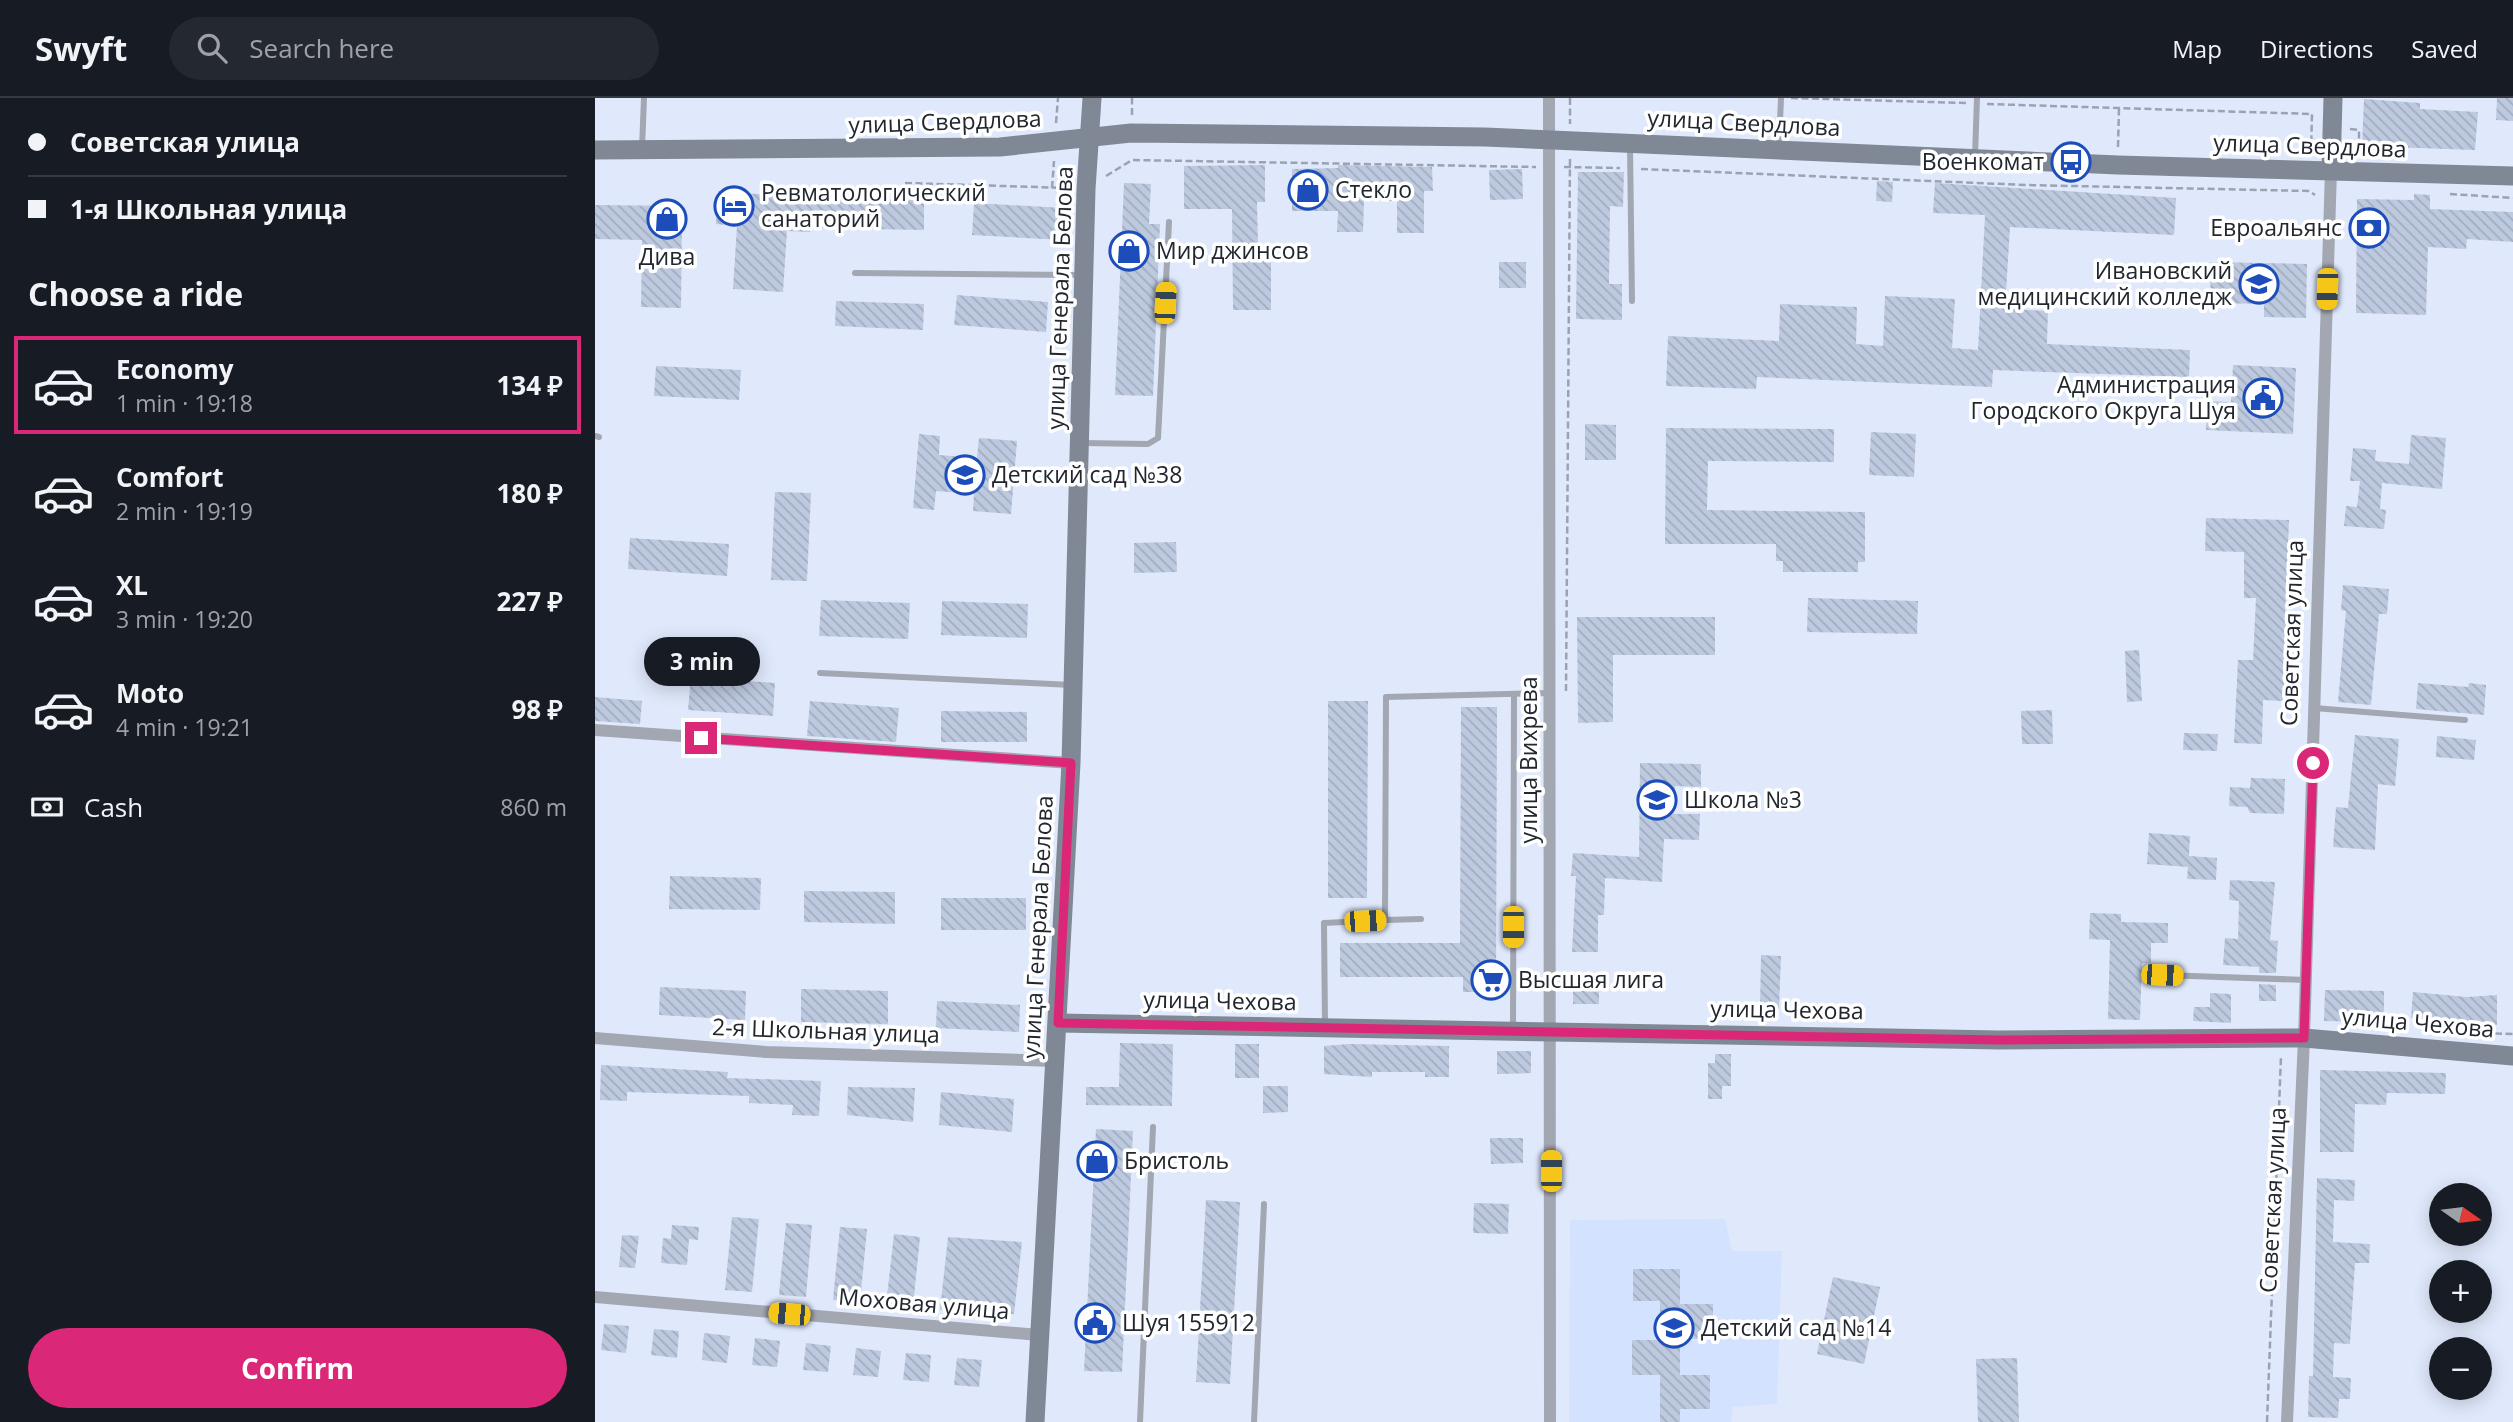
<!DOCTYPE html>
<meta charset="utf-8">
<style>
:root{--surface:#171b24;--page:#242831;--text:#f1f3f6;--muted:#9ea1a6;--line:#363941;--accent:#db2777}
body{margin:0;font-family:"Open Sans",sans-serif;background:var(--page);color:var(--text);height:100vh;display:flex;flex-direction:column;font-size:26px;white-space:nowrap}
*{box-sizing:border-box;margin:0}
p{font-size:23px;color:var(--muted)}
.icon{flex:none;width:38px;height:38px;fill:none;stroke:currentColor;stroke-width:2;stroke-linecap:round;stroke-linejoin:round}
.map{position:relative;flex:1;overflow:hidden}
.details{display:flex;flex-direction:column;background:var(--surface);width:595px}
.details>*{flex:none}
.top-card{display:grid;align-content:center;height:154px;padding:0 28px;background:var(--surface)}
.needle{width:46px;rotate:104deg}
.fabs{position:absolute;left:1834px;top:1085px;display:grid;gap:14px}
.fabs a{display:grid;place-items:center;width:63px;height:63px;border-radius:50%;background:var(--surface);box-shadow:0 4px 18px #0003;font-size:35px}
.end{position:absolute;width:32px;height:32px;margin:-16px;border:9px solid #db2777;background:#fff;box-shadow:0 0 0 4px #fff}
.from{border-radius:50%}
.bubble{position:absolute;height:49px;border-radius:24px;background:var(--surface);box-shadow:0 4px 18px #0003;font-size:23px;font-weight:700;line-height:49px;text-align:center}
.car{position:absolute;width:21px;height:42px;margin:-21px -10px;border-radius:9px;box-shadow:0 0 5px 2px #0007;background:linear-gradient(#f5c518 24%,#345 0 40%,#f5c518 0 76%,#345 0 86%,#f5c518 0)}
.top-card b{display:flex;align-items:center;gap:24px;height:66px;font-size:26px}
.top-card b+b{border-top:2px solid var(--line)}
.top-card i{width:18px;height:18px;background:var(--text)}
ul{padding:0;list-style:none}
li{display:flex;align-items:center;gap:21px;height:98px;margin:0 14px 10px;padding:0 14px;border:4px solid transparent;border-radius:0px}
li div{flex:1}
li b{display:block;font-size:26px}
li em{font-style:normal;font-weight:700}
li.on{border-color:var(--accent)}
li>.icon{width:63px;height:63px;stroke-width:1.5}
h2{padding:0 28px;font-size:32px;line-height:84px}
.pay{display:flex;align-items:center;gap:18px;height:77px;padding:0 28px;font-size:26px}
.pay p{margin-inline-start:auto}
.button{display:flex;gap:14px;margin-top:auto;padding:14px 28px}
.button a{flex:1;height:80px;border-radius:42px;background:var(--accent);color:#fff;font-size:28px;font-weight:700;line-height:80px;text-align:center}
header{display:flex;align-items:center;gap:42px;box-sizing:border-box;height:98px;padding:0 35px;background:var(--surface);border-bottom:2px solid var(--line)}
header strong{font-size:33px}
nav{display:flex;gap:38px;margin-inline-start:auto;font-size:24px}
.search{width:490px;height:63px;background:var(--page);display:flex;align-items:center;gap:18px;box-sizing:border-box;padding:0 24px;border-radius:38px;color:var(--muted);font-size:26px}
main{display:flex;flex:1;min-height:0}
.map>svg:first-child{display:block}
</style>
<header>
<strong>Swyft</strong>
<div class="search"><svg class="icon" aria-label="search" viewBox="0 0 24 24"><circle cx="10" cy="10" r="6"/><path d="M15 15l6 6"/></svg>Search here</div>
<nav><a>Map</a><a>Directions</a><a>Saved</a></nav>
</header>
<main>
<section class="details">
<div class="top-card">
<b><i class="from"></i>Советская улица</b>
<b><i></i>1-я Школьная улица</b>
</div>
<h2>Choose a ride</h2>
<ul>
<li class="on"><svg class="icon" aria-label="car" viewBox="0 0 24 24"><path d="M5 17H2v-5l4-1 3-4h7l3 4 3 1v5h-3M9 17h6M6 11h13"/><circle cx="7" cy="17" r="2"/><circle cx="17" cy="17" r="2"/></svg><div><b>Economy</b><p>1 min · 19:18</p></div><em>134 ₽</em></li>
<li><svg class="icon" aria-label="car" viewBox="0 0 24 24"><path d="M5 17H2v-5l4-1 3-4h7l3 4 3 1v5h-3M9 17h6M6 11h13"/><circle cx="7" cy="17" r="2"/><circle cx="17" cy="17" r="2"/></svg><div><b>Comfort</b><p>2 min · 19:19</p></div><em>180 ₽</em></li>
<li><svg class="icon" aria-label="car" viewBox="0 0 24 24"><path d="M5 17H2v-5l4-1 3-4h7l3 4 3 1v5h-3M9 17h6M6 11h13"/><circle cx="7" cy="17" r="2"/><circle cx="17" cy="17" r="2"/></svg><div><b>XL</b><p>3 min · 19:20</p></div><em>227 ₽</em></li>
<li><svg class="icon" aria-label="car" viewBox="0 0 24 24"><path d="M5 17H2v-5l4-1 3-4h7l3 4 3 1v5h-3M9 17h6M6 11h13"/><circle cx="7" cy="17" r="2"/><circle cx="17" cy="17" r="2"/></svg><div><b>Moto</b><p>4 min · 19:21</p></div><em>98 ₽</em></li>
</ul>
<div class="pay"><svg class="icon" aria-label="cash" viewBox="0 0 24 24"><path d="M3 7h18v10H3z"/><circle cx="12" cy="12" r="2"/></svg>Cash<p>860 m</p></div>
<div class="button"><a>Confirm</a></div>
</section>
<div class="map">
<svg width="1918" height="1324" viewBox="0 0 1918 1324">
<defs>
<pattern id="building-back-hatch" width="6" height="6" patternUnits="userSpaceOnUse" patternTransform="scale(1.75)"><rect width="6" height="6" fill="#bdc9df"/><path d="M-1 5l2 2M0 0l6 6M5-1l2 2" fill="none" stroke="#a2acc0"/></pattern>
</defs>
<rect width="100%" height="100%" fill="#e0e9fc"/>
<polygon fill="#d2e2ff" points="1130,1121 1137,1153 1187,1153 1182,1306 1138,1309 1136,1324 974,1324 975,1122"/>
<g fill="url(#building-back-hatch)">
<polygon points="1902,0 1918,0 1918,23 1901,22"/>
<polygon points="1769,1 1825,5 1825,11 1883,14 1880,52 1767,48"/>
<polygon points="670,67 670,104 662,104 663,147 676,146 676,212 638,212 637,111 589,111 589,68"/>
<polygon points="743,67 837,69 838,93 829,93 829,135 802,135 802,103 769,103 768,134 742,134 743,113 697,113 697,71 743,70"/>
<polygon points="927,71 928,101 895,102 894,72"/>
<polygon points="983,74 1029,74 1028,109 1015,108 1014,186 1027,186 1027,222 981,221"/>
<polygon points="1282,83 1298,84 1297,104 1281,103"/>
<polygon points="529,85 556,86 554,126 565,126 558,298 520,297"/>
<polygon points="1340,85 1581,100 1579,137 1415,129 1410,211 1453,213 1452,246 1595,252 1594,279 1398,272 1397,289 1162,279 1161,291 1071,288 1073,238 1184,243 1185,206 1262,209 1261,246 1288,248 1290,198 1360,201 1357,250 1383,252 1390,117 1338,115"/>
<polygon points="123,93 218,100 329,102 329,132 216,130 215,134 192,133 188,194 138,191 142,128 121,126"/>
<polygon points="1819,96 1835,97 1835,111 1918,114 1918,144 1872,141 1871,151 1833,149 1831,217 1761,215 1762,101 1819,102"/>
<polygon points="379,105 469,110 467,142 377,137"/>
<polygon points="0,107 87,108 86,210 46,209 47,142 0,141"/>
<rect x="904" y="164" width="27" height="26"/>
<polygon points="1616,164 1712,166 1711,220 1669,219 1669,206 1615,205"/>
<polygon points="362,197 453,204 451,234 359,227"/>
<polygon points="241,203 329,206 328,232 240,228"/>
<polygon points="1638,267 1701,270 1698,336 1611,332 1612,303 1636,304"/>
<polygon points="61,268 146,272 144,302 59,298"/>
<polygon points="990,326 1021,327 1021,362 990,362"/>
<polygon points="1071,330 1239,331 1239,364 1113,363 1112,412 1270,414 1270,464 1263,464 1263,474 1188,474 1188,463 1181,463 1181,446 1070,446"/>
<polygon points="1276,334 1321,336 1319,379 1274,377"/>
<polygon points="324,336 345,338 344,357 382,360 384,340 422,343 416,416 378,413 379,396 341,393 339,412 318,410"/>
<polygon points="1816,337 1851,340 1847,391 1787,385 1785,411 1791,412 1789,431 1749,428 1751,408 1762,409 1765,383 1755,383 1758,350 1781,352 1780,363 1814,366"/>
<polygon points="180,394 216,395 212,483 176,482"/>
<polygon points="1611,420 1694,422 1690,521 1697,521 1696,541 1692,541 1688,603 1668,602 1667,646 1639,645 1643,562 1658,562 1661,500 1649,500 1649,454 1610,453"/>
<polygon points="35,440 134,446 132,478 33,471"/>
<polygon points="581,444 582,474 539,475 539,445"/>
<polygon points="1748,487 1794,491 1792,516 1784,516 1776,607 1743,604 1751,513 1746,512"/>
<polygon points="1213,500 1323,503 1322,536 1212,534"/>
<polygon points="226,502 315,505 313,541 224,538"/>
<polygon points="347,503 433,506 432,540 346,537"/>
<polygon points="982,519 1120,519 1120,557 1018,557 1018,624 983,625"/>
<polygon points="1544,552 1547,603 1532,604 1530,553"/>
<polygon points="96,579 180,585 178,618 93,612"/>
<polygon points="1823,585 1873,589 1874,585 1891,587 1889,617 1821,611"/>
<polygon points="0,599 47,603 45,626 0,623"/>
<polygon points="215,603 304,610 301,644 212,638"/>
<polygon points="733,603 773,603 772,800 733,800"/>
<polygon points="866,609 902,609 901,894 868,894 868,879 745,879 745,845 865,845"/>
<polygon points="1457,612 1458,646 1427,646 1426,613"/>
<polygon points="346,613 432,614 432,644 346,644"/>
<polygon points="1589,635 1623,636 1622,653 1588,652"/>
<polygon points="1760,637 1804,641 1800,688 1783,686 1780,752 1738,749 1741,709 1753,710"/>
<polygon points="1842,638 1881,642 1879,662 1841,659"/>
<polygon points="1045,665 1106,666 1106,689 1080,688 1079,716 1105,716 1104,742 1069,741 1067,784 1010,780 1009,817 1003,817 1003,854 977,854 981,778 976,778 978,755 1044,759"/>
<polygon points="1656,680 1690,681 1689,716 1655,715 1652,709 1634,708 1635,689 1655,690"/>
<polygon points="1554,735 1595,738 1594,758 1622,760 1621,782 1592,781 1593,769 1552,766"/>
<polygon points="75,778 166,780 165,812 74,811"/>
<polygon points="1635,782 1680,784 1675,842 1683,843 1681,875 1664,875 1664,869 1628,867 1630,840 1643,841 1644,803 1634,802"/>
<polygon points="209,793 300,794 300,826 209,824"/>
<rect x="346" y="800" width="85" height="32"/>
<polygon points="1495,815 1526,816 1526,824 1573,825 1573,845 1556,845 1556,865 1547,865 1545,922 1513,921 1515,842 1494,841"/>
<polygon points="1166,857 1186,858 1184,911 1165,911"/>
<rect x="978" y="884" width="26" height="22"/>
<polygon points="1664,886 1681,887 1681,903 1664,903"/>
<polygon points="65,889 151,893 150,922 64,917"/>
<polygon points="206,891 293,893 293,926 206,924"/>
<polygon points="1730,892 1789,893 1789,924 1729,923"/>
<polygon points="1818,894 1872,899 1902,897 1902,927 1872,927 1872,924 1816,920"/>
<polygon points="1615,895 1636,896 1636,925 1598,923 1599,909 1615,909"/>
<polygon points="342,903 425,907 424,934 341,930"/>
<polygon points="525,945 578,946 577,1008 491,1007 491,989 524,989"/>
<rect x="640" y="946" width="24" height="34"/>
<polygon points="755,946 854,948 854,979 830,979 830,974 777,974 777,979 729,976 729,948"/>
<polygon points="902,953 936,953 936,975 902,976"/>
<polygon points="1120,956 1136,956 1136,988 1127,988 1127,1001 1113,1001 1113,965 1120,965"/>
<polygon points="6,967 133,974 132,980 226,983 224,1018 197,1017 198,1007 154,1005 154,998 32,994 32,1003 5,1002"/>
<polygon points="1725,972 1851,975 1850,996 1792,995 1791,1007 1760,1006 1759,1054 1725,1054"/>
<polygon points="668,988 693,988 693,1014 668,1015"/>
<polygon points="253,989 320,990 318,1024 252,1017"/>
<polygon points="346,994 419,1001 417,1034 344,1027"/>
<polygon points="501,1031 538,1033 527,1274 489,1273"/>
<polygon points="895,1040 928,1040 928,1065 896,1066"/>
<polygon points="1722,1080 1760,1082 1759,1103 1739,1102 1738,1144 1775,1146 1774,1165 1760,1165 1755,1246 1739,1245 1738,1279 1756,1280 1755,1301 1744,1301 1743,1320 1713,1319 1714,1278 1718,1278"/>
<polygon points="611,1102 645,1104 635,1286 601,1284"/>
<polygon points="879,1105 914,1106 913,1136 878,1135"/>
<polygon points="137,1119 164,1121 157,1194 130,1192"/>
<polygon points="191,1125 217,1127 211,1199 184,1197"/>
<polygon points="77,1127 104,1129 103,1142 94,1141 92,1167 66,1165 68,1140 76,1141"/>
<polygon points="245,1129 272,1131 265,1204 238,1202"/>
<polygon points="299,1136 325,1139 318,1209 291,1207"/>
<polygon points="27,1137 44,1138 40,1170 24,1169"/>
<polygon points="353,1139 427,1144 419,1216 345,1212"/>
<polygon points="1038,1171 1085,1171 1085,1206 1118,1206 1118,1241 1085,1241 1085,1277 1115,1277 1115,1311 1085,1311 1085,1324 1065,1324 1065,1277 1037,1277 1037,1242 1065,1242 1065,1203 1038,1203"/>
<polygon points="1238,1179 1285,1189 1269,1266 1222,1256"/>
<polygon points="9,1226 34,1228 31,1255 6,1252"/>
<polygon points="59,1231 84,1233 82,1260 56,1257"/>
<polygon points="109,1235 135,1238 132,1265 107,1262"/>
<polygon points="160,1240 185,1243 182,1269 157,1267"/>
<polygon points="211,1245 236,1248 233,1274 208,1272"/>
<polygon points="261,1250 286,1253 283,1279 258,1277"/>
<polygon points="311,1255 336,1257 334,1284 308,1282"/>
<polygon points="362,1260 387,1262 384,1289 359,1287"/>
<polygon points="1422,1260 1424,1324 1383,1324 1381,1261"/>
</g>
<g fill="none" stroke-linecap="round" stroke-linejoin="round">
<g stroke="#9ba2b2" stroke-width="2.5" stroke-dasharray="7 3.5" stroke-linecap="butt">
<polyline points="975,0 975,26"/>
<polyline points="1196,0 1371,5"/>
<polyline points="1392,6 1717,16 1716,55"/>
<polyline points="537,17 537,0"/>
<polyline points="461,25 463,0"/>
<polyline points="1755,31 1764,32 1764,58"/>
<polyline points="1523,49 1524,10"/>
<polyline points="969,69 1025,70"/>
<polyline points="1046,71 1431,87 1714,93 1720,97"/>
<polyline points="511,78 537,62 941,69"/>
<polyline points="310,85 473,90"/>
<polyline points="457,90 459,63"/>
<polyline points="1855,96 1918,100"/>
<polyline points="971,593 975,60"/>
<polyline points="1879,935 1918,936"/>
<polyline points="1672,1324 1686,958"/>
</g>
<g stroke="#a2a7b1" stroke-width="6">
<polyline points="1035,47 1037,203"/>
<polyline points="1184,49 1186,0"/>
<polyline points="47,51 49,0"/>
<polyline points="1380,58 1382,0"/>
<polyline points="260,175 487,177"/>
<polyline points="0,338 4,339"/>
<polyline points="486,345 553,346 563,340 574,124"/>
<polyline points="225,575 476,587"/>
<polyline points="1719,610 1870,622"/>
<polyline points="790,822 826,821"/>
<polyline points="1567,877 1711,882"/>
<polyline points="730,928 729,825 790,822 791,599 955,595"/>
<polyline points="918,930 919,596"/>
<polyline points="545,1324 558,1029"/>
<polyline points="659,1324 669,1106"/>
</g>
<g stroke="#a2a7b1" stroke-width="12">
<polyline points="954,0 955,1324"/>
<polyline points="0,632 476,665"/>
<polyline points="0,940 171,954 461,963"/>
<polyline points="0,1199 444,1237"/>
<polyline points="1692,1324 1709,940 1736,72"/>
</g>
<g stroke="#808895" stroke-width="19">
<polyline points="0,52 405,49 536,35 890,39 1523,67 1918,78"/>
<polyline points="1736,72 1738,0"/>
<polyline points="463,925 1404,942 1709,940 1918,958"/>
<polyline points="440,1324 476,665 491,91 497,0"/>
</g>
</g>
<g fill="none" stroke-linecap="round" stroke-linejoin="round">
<polyline stroke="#db2777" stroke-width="9" points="106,640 476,665 463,925 1404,942 1709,940 1718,665"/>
</g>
<defs>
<g id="bus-ring" transform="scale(2.0125)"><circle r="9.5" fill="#fff" stroke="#1c4dba" stroke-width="1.5"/><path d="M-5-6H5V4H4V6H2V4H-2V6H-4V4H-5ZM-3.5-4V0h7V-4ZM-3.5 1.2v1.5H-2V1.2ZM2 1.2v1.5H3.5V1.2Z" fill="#1c4dba"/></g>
<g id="shop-ring" transform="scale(2.0125)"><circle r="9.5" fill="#fff" stroke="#1c4dba" stroke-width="1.5"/><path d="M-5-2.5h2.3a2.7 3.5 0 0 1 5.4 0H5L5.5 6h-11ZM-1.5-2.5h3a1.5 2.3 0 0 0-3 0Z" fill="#1c4dba"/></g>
<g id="hotel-ring" transform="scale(2.0125)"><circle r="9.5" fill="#fff" stroke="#1c4dba" stroke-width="1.5"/><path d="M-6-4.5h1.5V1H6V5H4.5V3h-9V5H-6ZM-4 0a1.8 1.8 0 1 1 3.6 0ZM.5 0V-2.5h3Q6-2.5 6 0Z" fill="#1c4dba"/></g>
<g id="bank-ring" transform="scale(2.0125)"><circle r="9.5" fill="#fff" stroke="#1c4dba" stroke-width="1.5"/><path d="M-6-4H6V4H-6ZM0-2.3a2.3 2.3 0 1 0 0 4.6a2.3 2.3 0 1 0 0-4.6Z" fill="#1c4dba"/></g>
<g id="university-ring" transform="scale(2.0125)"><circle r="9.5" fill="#fff" stroke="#1c4dba" stroke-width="1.5"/><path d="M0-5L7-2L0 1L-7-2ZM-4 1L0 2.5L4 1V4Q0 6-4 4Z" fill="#1c4dba"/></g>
<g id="civic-ring" transform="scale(2.0125)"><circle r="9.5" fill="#fff" stroke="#1c4dba" stroke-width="1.5"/><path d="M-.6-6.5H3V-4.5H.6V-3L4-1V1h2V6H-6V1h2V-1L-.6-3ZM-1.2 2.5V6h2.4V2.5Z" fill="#1c4dba"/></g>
<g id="school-ring" transform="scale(2.0125)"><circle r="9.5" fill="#fff" stroke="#1c4dba" stroke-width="1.5"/><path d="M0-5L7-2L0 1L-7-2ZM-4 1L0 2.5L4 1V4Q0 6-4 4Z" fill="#1c4dba"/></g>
<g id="supermarket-ring" transform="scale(2.0125)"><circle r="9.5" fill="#fff" stroke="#1c4dba" stroke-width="1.5"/><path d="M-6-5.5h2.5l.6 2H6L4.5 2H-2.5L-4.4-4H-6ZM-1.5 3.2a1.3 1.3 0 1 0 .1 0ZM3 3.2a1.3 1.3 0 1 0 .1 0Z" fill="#1c4dba"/></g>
</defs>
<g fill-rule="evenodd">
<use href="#bus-ring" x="1476" y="64"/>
<use href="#shop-ring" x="713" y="92"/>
<use href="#hotel-ring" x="139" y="108"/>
<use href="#shop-ring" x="72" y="121"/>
<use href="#bank-ring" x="1774" y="130"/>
<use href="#shop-ring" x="534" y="153"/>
<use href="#university-ring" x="1664" y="186"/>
<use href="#civic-ring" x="1668" y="300"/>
<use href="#school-ring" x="370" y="377"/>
<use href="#school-ring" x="1062" y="702"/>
<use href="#supermarket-ring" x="896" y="882"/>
<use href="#shop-ring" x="502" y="1063"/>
<use href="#civic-ring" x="500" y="1225"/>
<use href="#school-ring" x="1079" y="1230"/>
</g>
<g text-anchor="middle" stroke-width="7" stroke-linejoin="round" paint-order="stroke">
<g font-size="23" fill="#22262f" stroke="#fff">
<text transform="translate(350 24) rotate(-2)" y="8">улица Свердлова</text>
<text transform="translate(1149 25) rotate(3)" y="8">улица Свердлова</text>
<text transform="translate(1715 48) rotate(2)" y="8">улица Свердлова</text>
<text transform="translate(465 200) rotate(-88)" y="8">улица Генерала Белова</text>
<text transform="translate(1697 535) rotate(-88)" y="8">Советская улица</text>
<text transform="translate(934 662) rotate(-90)" y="8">улица Вихрева</text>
<text transform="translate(443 829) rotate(-87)" y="8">улица Генерала Белова</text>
<text transform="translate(625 903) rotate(1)" y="8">улица Чехова</text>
<text transform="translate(1192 912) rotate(1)" y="8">улица Чехова</text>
<text transform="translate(1823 925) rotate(5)" y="8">улица Чехова</text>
<text transform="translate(231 933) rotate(2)" y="8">2-я Школьная улица</text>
<text transform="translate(1678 1102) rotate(-87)" y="8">Советская улица</text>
<text transform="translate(329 1206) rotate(5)" y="8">Моховая улица</text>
</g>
<g font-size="23" fill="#22262f" stroke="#fff" text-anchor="start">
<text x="1449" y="72" text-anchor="end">Военкомат</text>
<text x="740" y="100">Стекло</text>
<text x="166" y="103">Ревматологический<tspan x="166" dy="26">санаторий</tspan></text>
<text x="1747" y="138" text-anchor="end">Евроальянс</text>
<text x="561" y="161">Мир джинсов</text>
<text x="72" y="167" text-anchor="middle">Дива</text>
<text x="1637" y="181" text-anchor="end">Ивановский<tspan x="1637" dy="26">медицинский колледж</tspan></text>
<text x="1641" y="295" text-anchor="end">Администрация<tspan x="1641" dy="26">Городского Округа Шуя</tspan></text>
<text x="397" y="385">Детский сад №38</text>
<text x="1089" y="710">Школа №3</text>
<text x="923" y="890">Высшая лига</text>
<text x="529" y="1071">Бристоль</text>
<text x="527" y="1233">Шуя 155912</text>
<text x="1106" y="1238">Детский сад №14</text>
</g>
</g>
</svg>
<div class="fabs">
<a><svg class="needle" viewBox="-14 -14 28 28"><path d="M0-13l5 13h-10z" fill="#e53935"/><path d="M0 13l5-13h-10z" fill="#9ea1a6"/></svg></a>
<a>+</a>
<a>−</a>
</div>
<i class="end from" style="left:1718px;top:665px"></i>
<i class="end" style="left:106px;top:640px"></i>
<div class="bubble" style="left:49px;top:539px;width:116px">3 min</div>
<i class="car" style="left:1732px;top:191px;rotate:182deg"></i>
<i class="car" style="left:570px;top:205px;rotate:3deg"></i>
<i class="car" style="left:770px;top:823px;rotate:88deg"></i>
<i class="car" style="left:918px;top:829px;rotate:180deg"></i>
<i class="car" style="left:1567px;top:877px;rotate:92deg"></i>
<i class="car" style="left:956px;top:1073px;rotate:0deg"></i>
<i class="car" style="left:194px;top:1216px;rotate:275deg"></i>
</div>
</main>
